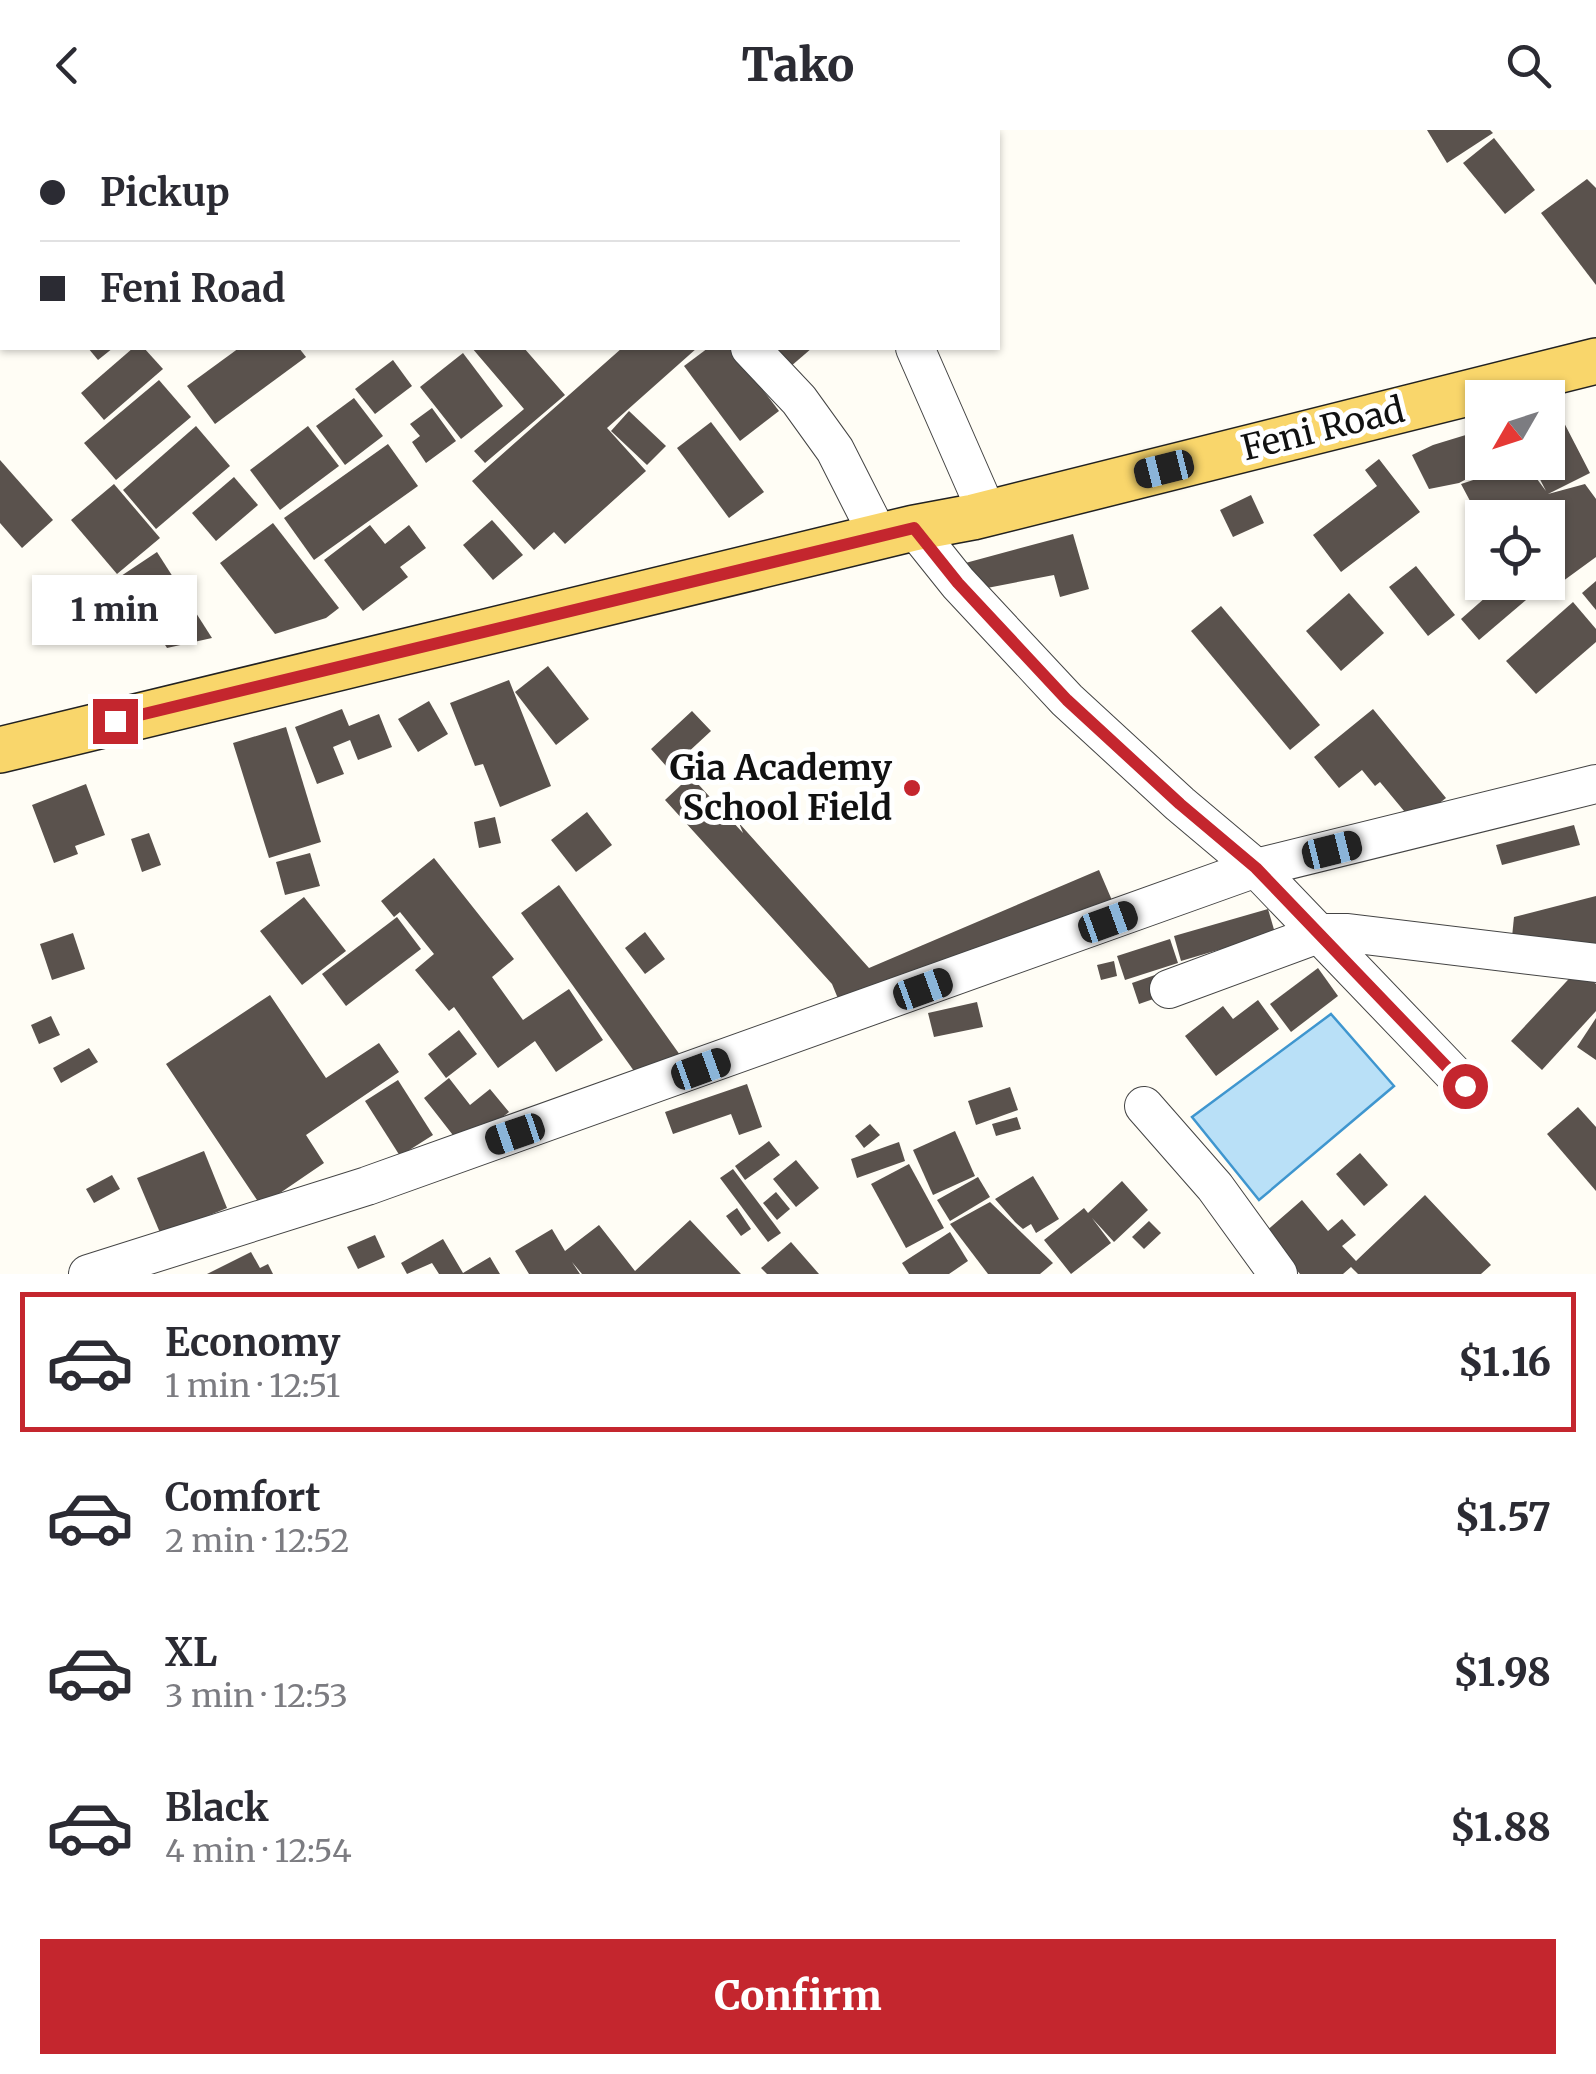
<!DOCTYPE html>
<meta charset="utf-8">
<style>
:root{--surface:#fff;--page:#f2f2f3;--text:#2b2b33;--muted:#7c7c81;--line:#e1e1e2;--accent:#c4262e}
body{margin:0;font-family:Merriweather,serif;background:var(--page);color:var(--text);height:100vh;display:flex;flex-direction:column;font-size:38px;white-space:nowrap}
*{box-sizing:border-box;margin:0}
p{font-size:32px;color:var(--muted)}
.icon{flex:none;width:55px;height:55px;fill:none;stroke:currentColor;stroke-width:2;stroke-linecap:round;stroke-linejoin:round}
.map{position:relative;height:1144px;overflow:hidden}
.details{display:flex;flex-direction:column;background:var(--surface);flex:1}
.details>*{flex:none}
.banner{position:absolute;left:0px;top:0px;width:1000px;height:220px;box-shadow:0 2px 8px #0004;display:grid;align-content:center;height:220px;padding:0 40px;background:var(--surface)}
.needle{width:65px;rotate:231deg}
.buttons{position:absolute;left:1465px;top:250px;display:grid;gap:20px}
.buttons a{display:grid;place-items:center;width:100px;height:100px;border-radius:0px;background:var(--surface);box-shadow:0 2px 8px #0004;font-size:50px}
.end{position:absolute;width:45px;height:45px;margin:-22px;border:12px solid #c4262e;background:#fff;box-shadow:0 0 0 5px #fff}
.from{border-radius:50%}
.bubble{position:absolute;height:70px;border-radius:0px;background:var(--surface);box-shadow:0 2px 8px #0004;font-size:32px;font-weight:800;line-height:70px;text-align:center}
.car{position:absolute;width:30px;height:60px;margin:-30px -15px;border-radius:12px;box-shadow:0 0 8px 2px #0007;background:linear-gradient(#222 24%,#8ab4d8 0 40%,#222 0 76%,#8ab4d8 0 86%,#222 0)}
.banner b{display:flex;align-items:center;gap:35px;height:95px;font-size:38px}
.banner b+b{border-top:2px solid var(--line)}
.banner i{width:25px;height:25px;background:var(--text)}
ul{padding:18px 0 0;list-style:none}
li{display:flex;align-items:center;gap:30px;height:140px;margin:0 20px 15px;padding:0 20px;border:5px solid transparent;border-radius:0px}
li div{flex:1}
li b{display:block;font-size:38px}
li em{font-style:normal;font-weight:800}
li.on{border-color:var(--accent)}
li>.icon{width:90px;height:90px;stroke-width:1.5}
.primary-button{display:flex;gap:20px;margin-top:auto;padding:20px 40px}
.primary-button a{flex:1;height:115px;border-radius:0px;background:var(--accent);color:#fff;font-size:40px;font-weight:800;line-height:115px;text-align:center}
header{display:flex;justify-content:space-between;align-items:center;height:130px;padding:0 40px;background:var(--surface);font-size:45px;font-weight:800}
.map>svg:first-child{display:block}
</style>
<header><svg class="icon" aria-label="back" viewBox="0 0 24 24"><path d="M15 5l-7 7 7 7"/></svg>Tako<svg class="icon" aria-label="search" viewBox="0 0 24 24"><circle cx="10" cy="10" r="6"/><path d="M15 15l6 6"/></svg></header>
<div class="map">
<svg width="1596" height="1144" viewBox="0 0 1596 1144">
<rect width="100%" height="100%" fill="#fffdf5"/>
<polygon fill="#b9e0f7" stroke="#3f96cf" stroke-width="2.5" points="1331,884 1394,956 1259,1070 1192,987"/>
<g fill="#5a524d">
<polygon points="1427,0 1490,0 1493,3 1447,33"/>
<polygon points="1494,8 1535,60 1505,84 1463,33"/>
<polygon points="1587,49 1596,58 1596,155 1541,83"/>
<polygon points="88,218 113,218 98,230"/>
<polygon points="133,218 144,218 163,239 104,290 81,263"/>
<polygon points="239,218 299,218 306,227 215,294 187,256"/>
<polygon points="472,218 524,218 565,265 485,333 474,321 524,279"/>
<polygon points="622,218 697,218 607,298 646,341 565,414 554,402 534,420 472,351"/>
<polygon points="708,218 731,218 779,281 740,311 684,236"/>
<polygon points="762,218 812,218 783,243"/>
<polygon points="463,223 503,276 461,309 420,257"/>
<polygon points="393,230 412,256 375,284 355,259"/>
<polygon points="159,250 191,287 116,350 84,313"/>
<polygon points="354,268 383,306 345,335 316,296"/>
<polygon points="432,278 456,311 426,333 412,312 420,306 410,294"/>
<polygon points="629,281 666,316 647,335 611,301"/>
<polygon points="1559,283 1590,343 1548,364 1585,354 1596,369 1596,427 1559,454 1548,438 1548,388 1511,388 1503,376 1477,384 1461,354 1519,335 1480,342 1459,353 1429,359 1412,325 1433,315 1482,300 1482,332 1525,333 1546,361 1531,332 1548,332 1548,286"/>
<polygon points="711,292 764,362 729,388 677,318"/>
<polygon points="196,296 230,336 156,399 123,360"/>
<polygon points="308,296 339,336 280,380 250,340"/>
<polygon points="388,314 418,356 314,430 284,388"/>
<polygon points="1379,329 1420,382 1341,442 1313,405 1377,356 1365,340"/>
<polygon points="0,330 53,390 22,418 0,393"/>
<polygon points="234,347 258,375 216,411 192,383"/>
<polygon points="114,354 160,408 117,444 71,390"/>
<polygon points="1251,365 1264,393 1233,407 1220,380"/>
<polygon points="492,390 523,425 493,450 463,415"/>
<polygon points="273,393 339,478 326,488 275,504 220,433"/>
<polygon points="370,395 385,414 409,395 426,418 400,437 408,447 363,481 324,430"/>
<polygon points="1073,404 1089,459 1060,467 1054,445 987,458 958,435"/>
<polygon points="157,422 212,508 167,518 121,446"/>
<polygon points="1416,436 1455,485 1428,506 1389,457"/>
<polygon points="1596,451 1596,480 1582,463"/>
<polygon points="1503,452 1512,452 1526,470 1479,510 1461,489"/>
<polygon points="1349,463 1384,503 1341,541 1306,501"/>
<polygon points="1573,472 1596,499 1596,512 1536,564 1506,531"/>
<polygon points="1221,476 1320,595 1290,620 1191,501"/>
<polygon points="548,536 589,589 556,615 515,562"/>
<polygon points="509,550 551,656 500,677 483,634 475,636 450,573"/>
<polygon points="429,571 448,604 418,622 398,589"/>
<polygon points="342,579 349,596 379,584 392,617 358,630 350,610 333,617 344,644 317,654 295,597"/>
<polygon points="1373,579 1446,668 1414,693 1380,652 1375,656 1362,640 1339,658 1314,627"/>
<polygon points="692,581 711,601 684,626 698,654 743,703 739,693 869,838 1099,740 1114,775 846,888 832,854 665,670 682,654 651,619"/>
<polygon points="286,597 321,712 269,728 233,613"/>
<polygon points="86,654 105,705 75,716 78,724 54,733 32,675"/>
<polygon points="587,682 612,715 576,742 551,710"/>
<polygon points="495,687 501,713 479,718 474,692"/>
<polygon points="1574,695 1580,715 1502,735 1496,715"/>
<polygon points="149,703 161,735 142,742 131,709"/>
<polygon points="310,723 320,756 285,765 276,732"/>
<polygon points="434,728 514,829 492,847 523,890 569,859 603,910 556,942 535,911 498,938 454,877 449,881 415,840 434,824 400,782 394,787 381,771"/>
<polygon points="559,755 685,932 639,948 521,783"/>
<polygon points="1596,766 1596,825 1511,817 1514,787"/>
<polygon points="304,767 346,821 302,855 260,801"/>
<polygon points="1268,779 1275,803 1181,831 1174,806"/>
<polygon points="397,787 421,819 346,876 322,844"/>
<polygon points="645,802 665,829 645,844 625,818"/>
<polygon points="73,803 85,839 52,850 40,814"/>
<polygon points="1170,809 1178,833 1125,850 1117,826"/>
<polygon points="1114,831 1117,846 1101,850 1097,835"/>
<polygon points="1318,838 1338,866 1291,902 1270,874"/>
<polygon points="1579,838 1596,854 1596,881 1542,940 1511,911"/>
<polygon points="1155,845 1162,866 1139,874 1132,853"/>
<polygon points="270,865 326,948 379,913 399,942 306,1005 324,1033 261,1076 166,934"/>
<polygon points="1258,870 1279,899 1216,946 1185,906 1223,876 1233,889"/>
<polygon points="977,872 983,897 934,907 928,883"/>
<polygon points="51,886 60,905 39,914 31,895"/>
<polygon points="1596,888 1596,930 1577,917"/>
<polygon points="459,900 477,924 446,948 428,924"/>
<polygon points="89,918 98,932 61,953 53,938"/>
<polygon points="449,948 470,975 490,959 509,982 463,1018 424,968"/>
<polygon points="398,950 433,1005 400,1026 365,971"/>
<polygon points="747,954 762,997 739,1005 731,984 673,1004 665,982"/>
<polygon points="1010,957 1018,980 976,995 968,971"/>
<polygon points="1578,977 1596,997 1596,1061 1547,1004"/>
<polygon points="1017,987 1021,999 996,1006 992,994"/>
<polygon points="870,994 880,1005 864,1018 855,1006"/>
<polygon points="955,1001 975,1046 933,1065 913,1020"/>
<polygon points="769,1011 780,1025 745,1050 735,1036"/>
<polygon points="899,1012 905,1031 857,1048 851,1029"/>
<polygon points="204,1021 227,1078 161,1105 137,1048"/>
<polygon points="1360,1023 1388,1055 1364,1076 1336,1044"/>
<polygon points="796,1030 819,1058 796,1077 773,1049"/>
<polygon points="909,1034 944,1098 906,1118 871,1054"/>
<polygon points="733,1039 781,1103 768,1112 720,1048"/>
<polygon points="112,1045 120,1059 94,1073 86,1059"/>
<polygon points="1033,1046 1059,1089 1036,1103 1031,1094 1023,1099 1015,1092 995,1069"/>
<polygon points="978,1047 990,1067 950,1091 937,1070"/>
<polygon points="1122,1051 1148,1080 1114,1112 1092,1088 1111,1113 1071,1144 1044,1110 1084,1078 1088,1083"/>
<polygon points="776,1062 790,1079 777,1090 763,1073"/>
<polygon points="1425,1065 1491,1135 1481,1144 1358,1144 1351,1137 1343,1144 1300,1144 1264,1103 1302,1070 1328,1101 1342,1089 1356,1105 1342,1116 1356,1131"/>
<polygon points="990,1072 1053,1133 1040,1144 988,1144 950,1094"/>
<polygon points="737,1078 751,1099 741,1106 726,1086"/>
<polygon points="690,1090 741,1144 582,1144 572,1132 580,1144 529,1144 515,1121 552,1099 565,1121 599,1095 635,1141"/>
<polygon points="1149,1091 1161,1103 1144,1119 1132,1107"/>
<polygon points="950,1102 968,1131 949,1144 909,1144 902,1133"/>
<polygon points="375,1105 385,1127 358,1139 347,1117"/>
<polygon points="443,1109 463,1143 490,1127 500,1144 439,1144 432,1133 407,1144 401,1133"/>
<polygon points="791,1112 819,1144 767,1144 761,1138"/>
<polygon points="251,1122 260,1138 268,1134 273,1144 207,1144"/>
</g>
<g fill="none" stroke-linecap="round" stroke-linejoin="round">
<g stroke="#444" stroke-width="40">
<g id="minor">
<polyline points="540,0 542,2"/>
<polyline points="817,2 818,0"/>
<polyline points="750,218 799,270 835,320 870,389"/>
<polyline points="915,218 979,364"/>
<polyline points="914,398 958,453 1067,570 1180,674 1256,738 1465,956"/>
<polyline points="1169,859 1321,803 1348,803 1596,833"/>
<polyline points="1144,976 1215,1057 1278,1144"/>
<polyline points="88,1144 367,1056 1256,738 1596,654"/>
</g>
</g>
<g stroke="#222" stroke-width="48">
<polyline id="major" points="0,620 914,398 973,387 1596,231"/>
</g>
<use href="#minor" stroke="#fff" stroke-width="38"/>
<use href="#major" stroke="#f9d66b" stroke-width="45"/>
</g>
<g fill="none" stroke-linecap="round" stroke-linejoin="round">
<polyline stroke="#c4262e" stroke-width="12" points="115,591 914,398 958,453 1067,570 1180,674 1256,738 1465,956"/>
</g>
<circle fill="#c4262e" stroke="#fff" stroke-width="4" cx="912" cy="658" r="10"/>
<g text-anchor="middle" stroke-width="10" stroke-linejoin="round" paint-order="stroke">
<g font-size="35" fill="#111" stroke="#fff">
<text transform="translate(1323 299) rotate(-14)" y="12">Feni Road</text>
</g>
<g font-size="35" font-weight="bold" fill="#111" stroke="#fff" text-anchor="end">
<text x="892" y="650">Gia Academy<tspan x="892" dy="40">School Field</tspan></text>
</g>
</g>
</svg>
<div class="buttons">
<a><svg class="needle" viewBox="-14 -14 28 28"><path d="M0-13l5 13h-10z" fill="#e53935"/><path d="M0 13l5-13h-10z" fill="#7c7c81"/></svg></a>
<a><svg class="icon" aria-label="locate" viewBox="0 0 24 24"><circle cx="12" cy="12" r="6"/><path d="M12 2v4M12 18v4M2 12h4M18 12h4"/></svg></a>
</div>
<i class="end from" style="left:1465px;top:956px"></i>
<i class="end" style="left:115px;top:591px"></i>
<div class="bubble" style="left:32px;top:445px;width:165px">1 min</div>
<i class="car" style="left:1164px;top:339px;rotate:256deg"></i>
<i class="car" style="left:1332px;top:720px;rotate:76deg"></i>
<i class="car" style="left:1108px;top:792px;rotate:70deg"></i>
<i class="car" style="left:923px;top:859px;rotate:70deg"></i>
<i class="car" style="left:701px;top:939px;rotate:70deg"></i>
<i class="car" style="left:515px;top:1004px;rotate:251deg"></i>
<div class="banner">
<b><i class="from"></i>Pickup</b>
<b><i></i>Feni Road</b>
</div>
</div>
<section class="details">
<ul>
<li class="on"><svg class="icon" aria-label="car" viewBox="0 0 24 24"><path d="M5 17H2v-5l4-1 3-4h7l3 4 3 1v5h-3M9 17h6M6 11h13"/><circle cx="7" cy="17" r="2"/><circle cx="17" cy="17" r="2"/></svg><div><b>Economy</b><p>1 min · 12:51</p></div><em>$1.16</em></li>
<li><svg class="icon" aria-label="car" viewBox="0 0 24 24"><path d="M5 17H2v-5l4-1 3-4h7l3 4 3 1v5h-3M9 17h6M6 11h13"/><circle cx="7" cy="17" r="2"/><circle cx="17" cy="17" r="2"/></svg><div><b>Comfort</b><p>2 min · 12:52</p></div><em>$1.57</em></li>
<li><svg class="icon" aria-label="car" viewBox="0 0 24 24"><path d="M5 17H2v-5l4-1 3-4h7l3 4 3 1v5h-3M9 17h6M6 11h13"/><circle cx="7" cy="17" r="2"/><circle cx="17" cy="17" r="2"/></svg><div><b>XL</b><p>3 min · 12:53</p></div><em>$1.98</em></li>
<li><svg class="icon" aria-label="car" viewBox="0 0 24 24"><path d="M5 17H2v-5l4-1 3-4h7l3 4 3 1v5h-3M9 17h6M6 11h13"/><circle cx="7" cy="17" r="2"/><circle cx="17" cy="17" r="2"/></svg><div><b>Black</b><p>4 min · 12:54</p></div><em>$1.88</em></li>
</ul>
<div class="primary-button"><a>Confirm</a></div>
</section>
